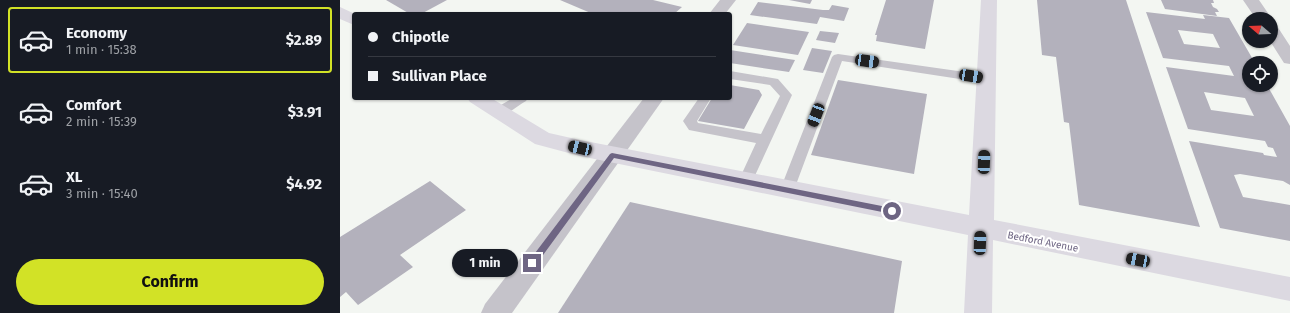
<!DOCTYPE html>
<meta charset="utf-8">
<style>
:root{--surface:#171b24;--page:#242831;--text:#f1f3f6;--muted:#9ea1a6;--line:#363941;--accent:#d2e226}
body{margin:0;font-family:"Fira Sans",sans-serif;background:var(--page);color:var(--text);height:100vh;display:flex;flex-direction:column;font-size:15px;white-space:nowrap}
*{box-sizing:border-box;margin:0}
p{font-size:13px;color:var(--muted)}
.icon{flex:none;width:22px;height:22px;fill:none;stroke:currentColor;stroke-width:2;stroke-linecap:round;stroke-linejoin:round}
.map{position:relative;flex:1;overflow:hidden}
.details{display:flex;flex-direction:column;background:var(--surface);width:340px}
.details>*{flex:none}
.hud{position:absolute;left:12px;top:12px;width:380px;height:88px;border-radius:4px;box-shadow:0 1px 3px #0004;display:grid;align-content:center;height:88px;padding:0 16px;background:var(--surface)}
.needle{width:26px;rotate:289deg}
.fabs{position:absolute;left:902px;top:12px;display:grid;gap:8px}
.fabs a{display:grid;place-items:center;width:36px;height:36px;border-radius:50%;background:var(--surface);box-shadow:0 1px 3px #0004;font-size:20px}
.end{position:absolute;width:18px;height:18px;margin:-9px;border:5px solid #6e6583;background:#fff;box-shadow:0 0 0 2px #fff}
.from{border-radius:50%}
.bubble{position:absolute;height:28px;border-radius:14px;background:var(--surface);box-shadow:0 1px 3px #0004;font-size:13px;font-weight:700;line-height:28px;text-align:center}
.car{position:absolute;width:12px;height:24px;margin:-12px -6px;border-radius:5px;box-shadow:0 0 3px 1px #0007;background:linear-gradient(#222 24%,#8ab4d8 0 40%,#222 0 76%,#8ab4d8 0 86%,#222 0)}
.hud b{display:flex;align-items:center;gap:14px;height:38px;font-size:15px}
.hud b+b{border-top:1px solid var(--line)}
.hud i{width:10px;height:10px;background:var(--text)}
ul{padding:7px 0 0;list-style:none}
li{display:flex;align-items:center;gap:12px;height:66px;margin:0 8px 6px;padding:0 8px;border:2px solid transparent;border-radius:4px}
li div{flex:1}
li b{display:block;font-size:15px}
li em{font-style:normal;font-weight:700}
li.selected{border-color:var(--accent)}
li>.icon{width:36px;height:36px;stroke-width:1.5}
.cta{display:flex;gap:8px;margin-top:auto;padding:8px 16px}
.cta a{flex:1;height:46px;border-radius:24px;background:var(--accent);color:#111;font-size:16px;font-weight:700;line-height:46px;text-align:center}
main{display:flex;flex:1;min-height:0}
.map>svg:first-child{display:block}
</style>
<main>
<section class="details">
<ul>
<li class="selected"><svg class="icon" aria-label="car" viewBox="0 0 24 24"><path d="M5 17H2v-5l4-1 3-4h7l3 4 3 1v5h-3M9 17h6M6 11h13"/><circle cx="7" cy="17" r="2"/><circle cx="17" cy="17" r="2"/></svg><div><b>Economy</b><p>1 min · 15:38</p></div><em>$2.89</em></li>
<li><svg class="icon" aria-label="car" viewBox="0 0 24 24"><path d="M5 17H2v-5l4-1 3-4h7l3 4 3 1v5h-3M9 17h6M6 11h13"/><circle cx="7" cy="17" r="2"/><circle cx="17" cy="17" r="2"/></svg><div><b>Comfort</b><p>2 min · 15:39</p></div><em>$3.91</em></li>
<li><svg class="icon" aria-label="car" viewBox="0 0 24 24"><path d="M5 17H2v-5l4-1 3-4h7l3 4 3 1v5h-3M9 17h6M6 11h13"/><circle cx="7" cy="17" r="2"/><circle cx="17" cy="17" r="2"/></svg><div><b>XL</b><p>3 min · 15:40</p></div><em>$4.92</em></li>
</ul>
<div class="cta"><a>Confirm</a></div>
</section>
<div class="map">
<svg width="950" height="313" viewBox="0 0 950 313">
<rect width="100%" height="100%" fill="#f3f6f2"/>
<g fill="#b3b1bc" fill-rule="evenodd">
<polygon points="46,0 107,0 81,14 70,14"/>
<polygon points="220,0 313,0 342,7 334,14 253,14"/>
<polygon points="449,0 472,0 470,4"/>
<polygon points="546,0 594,0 585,49 536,41 537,35 535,35"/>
<polygon points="697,0 786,0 860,227 739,205 729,123 724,122 716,57 702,55"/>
<polygon points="821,0 873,0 874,3 871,3 873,7 877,9 879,12 875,12 877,16 825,9"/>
<polygon points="418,2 483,10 489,10 492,5 509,8 504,21 480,17 477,24 410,15"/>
<path d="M806,12L865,19L863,15L889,18L915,63H909V85H927L950,126V185L943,181L900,174L894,175L903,197L950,205V241L880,228L849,141L923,153L924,155L937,157L933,148L928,147L925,141L848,129L826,67L894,76L889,66L823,58ZM838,30L873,34L880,48L844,44ZM864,92L905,98L914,116L871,110Z"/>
<polygon points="407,23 469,32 458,55 393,45"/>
<polygon points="480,31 499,33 495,43 476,40"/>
<polygon points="472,48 492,51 483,73 463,70"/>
<polygon points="390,50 455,60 449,72 390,63"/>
<polygon points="498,80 587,94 574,174 471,155"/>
<polygon points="390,85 419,90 422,95 404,129 358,121 372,98 390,98"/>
<polygon points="90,181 126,210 60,255 73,267 18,305 6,292 0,297 0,237"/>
<polygon points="290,202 562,261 554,313 218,313"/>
</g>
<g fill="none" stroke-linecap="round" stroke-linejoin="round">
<g fill="#c5c3ca" fill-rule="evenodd">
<polygon points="498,54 646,75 650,76 652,79 650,82 646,83 502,61 454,190 452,194 447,196 442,194 440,190 492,57 494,55"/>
<polygon points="390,71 438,79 452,95 412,182 410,186 405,188 400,186 398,182 416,143 349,130 343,121 359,98 371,98 357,121 358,123 421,134 440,96 430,85 390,79"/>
<path d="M173,98H188L186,101C177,106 165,118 154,115L153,112L154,109Z"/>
</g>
<g fill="#c5c3ca" fill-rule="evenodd">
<polygon points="380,0 396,0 385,14 369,14"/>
<polygon points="903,0 919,0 932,19 931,21 931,19 916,19"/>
<polygon points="931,25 937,26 950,46 950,64 944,63 930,41 931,41"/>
<polygon points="304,98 324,98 172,313 141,313 145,304"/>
</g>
<g fill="#dcd9e1" fill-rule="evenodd">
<polygon points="641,0 657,0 654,220 950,277 950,301 653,240 652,313 624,313 628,235 240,156 195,144 130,102 127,98 151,98 209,133 240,140 629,215"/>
<polygon points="0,7 15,14 14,14 14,25 0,19"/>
</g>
</g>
<polygon fill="#6e6583" points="272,153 552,208 555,211 552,214 274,158 195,266 189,266 189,261 270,154"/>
<g text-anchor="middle" stroke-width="4" stroke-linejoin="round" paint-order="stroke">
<g font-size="10" fill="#6e6583" stroke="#fff">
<text transform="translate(703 241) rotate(11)" y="4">Bedford Avenue</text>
</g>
</g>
</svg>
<div class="fabs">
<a><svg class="needle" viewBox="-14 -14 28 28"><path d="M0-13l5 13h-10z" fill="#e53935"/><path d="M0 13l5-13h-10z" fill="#9ea1a6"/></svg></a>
<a><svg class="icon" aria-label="locate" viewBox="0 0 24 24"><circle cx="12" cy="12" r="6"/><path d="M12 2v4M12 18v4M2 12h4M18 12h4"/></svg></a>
</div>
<i class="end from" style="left:552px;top:211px"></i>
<i class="end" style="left:192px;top:263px"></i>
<div class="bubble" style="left:112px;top:249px;width:66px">1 min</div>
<i class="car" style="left:527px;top:61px;rotate:98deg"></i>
<i class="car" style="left:631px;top:76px;rotate:99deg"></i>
<i class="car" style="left:476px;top:115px;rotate:201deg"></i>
<i class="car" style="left:240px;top:148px;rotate:283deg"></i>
<i class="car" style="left:644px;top:162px;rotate:2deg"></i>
<i class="car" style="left:640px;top:243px;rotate:2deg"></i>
<i class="car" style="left:798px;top:260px;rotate:281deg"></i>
<div class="hud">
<b><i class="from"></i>Chipotle</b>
<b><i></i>Sullivan Place</b>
</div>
</div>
</main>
